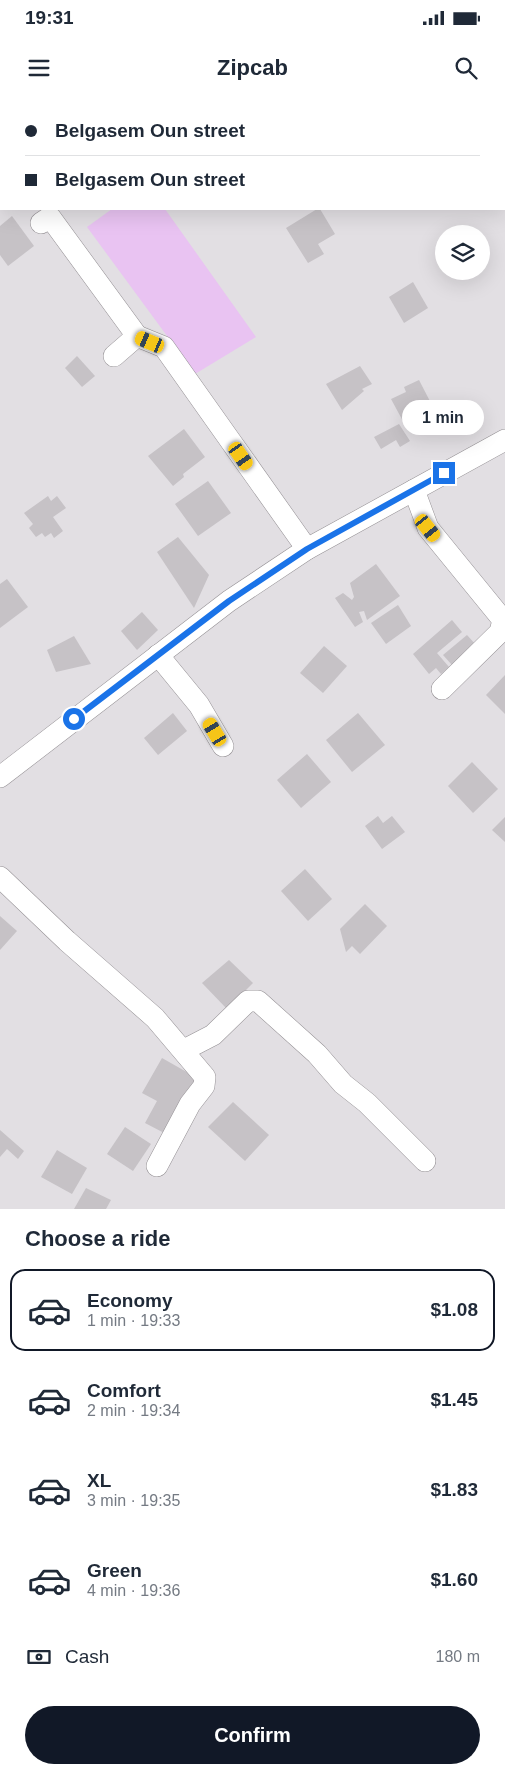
<!DOCTYPE html>
<meta charset="utf-8">
<style>
:root{--surface:#fff;--page:#f2f2f3;--text:#1f2937;--muted:#747a83;--line:#e0e1e3;--accent:#111827}
body{margin:0;font-family:Arial,sans-serif;background:var(--page);color:var(--text);height:100vh;display:flex;flex-direction:column;font-size:19px;white-space:nowrap}
*{box-sizing:border-box;margin:0}
p{font-size:16px;color:var(--muted)}
.icon{flex:none;width:28px;height:28px;fill:none;stroke:currentColor;stroke-width:2;stroke-linecap:round;stroke-linejoin:round}
.map{position:relative;height:1109px;overflow:hidden}
.sheet{display:flex;flex-direction:column;background:var(--surface);flex:1}
.sheet>*{flex:none}
.guide{position:absolute;left:0px;top:0px;width:505px;height:110px;box-shadow:0 5px 20px #0002;display:grid;align-content:center;height:110px;padding:0 25px;background:var(--surface)}
.fabs{position:absolute;left:435px;top:125px;display:grid;gap:10px}
.fabs a{display:grid;place-items:center;width:55px;height:55px;border-radius:50%;background:var(--surface);box-shadow:0 5px 20px #0002;font-size:25px}
.end{position:absolute;width:22px;height:22px;margin:-11px;border:6px solid #1a73e8;background:#fff;box-shadow:0 0 0 2px #fff}
.from{border-radius:50%}
.bubble{position:absolute;height:35px;border-radius:18px;background:var(--surface);box-shadow:0 5px 20px #0002;font-size:16px;font-weight:700;line-height:35px;text-align:center}
.car{position:absolute;width:15px;height:30px;margin:-15px -8px;border-radius:6px;box-shadow:0 0 4px 1px #0007;background:linear-gradient(#f5c518 24%,#345 0 40%,#f5c518 0 76%,#345 0 86%,#f5c518 0)}
.guide b{display:flex;align-items:center;gap:18px;height:48px;font-size:19px}
.guide b+b{border-top:1px solid var(--line)}
.guide i{width:12px;height:12px;background:var(--text)}
ul{padding:0;list-style:none}
li{display:flex;align-items:center;gap:15px;height:82px;margin:0 10px 8px;padding:0 15px;border:2px solid transparent;border-radius:15px}
li div{flex:1}
li b{display:block;font-size:19px}
li em{font-style:normal;font-weight:700}
li.current{border-color:var(--accent)}
li>.icon{width:45px;height:45px;stroke-width:1.5}
h2{padding:0 25px;font-size:22px;line-height:60px}
.pay{display:flex;align-items:center;gap:12px;height:55px;padding:0 25px;font-size:19px}
.pay p{margin-inline-start:auto}
.button{display:flex;gap:10px;margin-top:auto;padding:10px 25px}
.button a{flex:1;height:58px;border-radius:30px;background:var(--accent);color:#fff;font-size:20px;font-weight:700;line-height:58px;text-align:center}
.status{display:flex;justify-content:space-between;align-items:center;height:35px;padding:0 25px;background:var(--surface);direction:ltr}
.status svg{height:14px;fill:currentColor}
header{display:flex;justify-content:space-between;align-items:center;height:65px;padding:0 25px;background:var(--surface);font-size:22px;font-weight:700}
.map>svg:first-child{display:block}
</style>
<div class="status"><b>19:31</b><svg viewBox="0 0 49 12"><path d="M0 12V9h3v3zM5 12V6h3v6zM10 12V3h3v9zM15 12V0h3v12zM26 1h20v11H26zM47 4h2v5h-2z"/></svg></div>
<header><svg class="icon" aria-label="menu" viewBox="0 0 24 24"><path d="M4 6h16M4 12h16M4 18h16"/></svg>Zipcab<svg class="icon" aria-label="search" viewBox="0 0 24 24"><circle cx="10" cy="10" r="6"/><path d="M15 15l6 6"/></svg></header>
<div class="map">
<svg width="505" height="1109" viewBox="0 0 505 1109">
<rect width="100%" height="100%" fill="#e2dfe3"/>
<polygon fill="#e9c3f2" points="112,109 165,109 256,237 195,274 87,127"/>
<g fill="#c6c2c6">
<polygon points="317,109 320,109 335,134 318,144 324,154 308,163 286,128"/>
<polygon points="12,116 34,146 8,166 0,155 0,126"/>
<polygon points="413,182 428,208 404,223 389,197"/>
<polygon points="77,256 95,276 82,287 65,268"/>
<polygon points="360,266 372,284 362,289 364,291 342,310 326,284"/>
<polygon points="419,280 434,309 404,323 391,299 406,292 404,287"/>
<polygon points="399,324 410,341 400,347 396,340 381,349 374,337"/>
<polygon points="184,329 205,357 183,374 184,377 173,386 148,356"/>
<polygon points="208,381 231,413 198,436 175,404"/>
<polygon points="48,396 51,401 57,396 66,408 53,417 63,431 54,438 51,433 45,437 42,433 36,437 29,428 33,424 24,413"/>
<polygon points="178,437 209,475 194,508 157,452"/>
<polygon points="376,464 400,496 367,520 364,511 359,512 363,522 355,527 335,498 343,493 352,500 354,497 350,483"/>
<polygon points="7,479 28,507 0,528 0,484"/>
<polygon points="398,505 411,526 386,544 371,523"/>
<polygon points="142,512 158,530 137,550 121,531"/>
<polygon points="452,520 462,532 437,553 449,567 441,574 436,568 429,574 413,554"/>
<polygon points="467,535 476,545 452,565 443,555"/>
<polygon points="74,536 91,564 56,572 47,550"/>
<polygon points="324,546 347,566 323,593 300,573"/>
<polygon points="505,575 505,614 486,595"/>
<polygon points="173,613 187,631 158,655 144,638"/>
<polygon points="358,613 385,645 352,672 326,640"/>
<polygon points="307,654 331,682 301,708 277,680"/>
<polygon points="472,662 498,689 473,713 448,686"/>
<polygon points="378,716 383,723 392,716 405,732 382,749 365,726"/>
<polygon points="505,717 505,742 492,730"/>
<polygon points="305,769 332,799 308,821 281,791"/>
<polygon points="365,804 387,826 360,854 352,846 346,852 340,829"/>
<polygon points="0,816 17,831 0,850"/>
<polygon points="229,860 253,883 227,909 202,883"/>
<polygon points="162,958 199,979 168,1035 145,1023 157,1001 142,993"/>
<polygon points="233,1002 269,1035 245,1061 208,1027"/>
<polygon points="125,1027 151,1044 133,1071 107,1054"/>
<polygon points="0,1030 24,1051 18,1059 7,1049 0,1057"/>
<polygon points="57,1050 87,1068 72,1094 41,1077"/>
<polygon points="86,1088 111,1100 106,1109 74,1109"/>
</g>
<g fill="none" stroke-linecap="round" stroke-linejoin="round">
<g stroke="#949094" stroke-width="22">
<g id="minor">
<polyline points="44,0 45,1"/>
<polyline points="0,23 1,24"/>
<polyline points="41,123 50,117 137,236 114,256"/>
<polyline points="137,236 164,247 307,449"/>
<polyline points="414,390 428,428 503,520 500,532 442,589"/>
<polyline points="158,555 199,605 223,646"/>
<polyline points="0,677 229,501 307,449 505,340"/>
<polyline points="0,777 67,841 155,918 205,977 204,986 190,1004 157,1066"/>
<polyline points="184,950 213,935 248,901 258,901 317,954 343,984 367,1003 425,1061"/>
</g>
</g>
<use href="#minor" stroke="#fff" stroke-width="21"/>
</g>
<g fill="none" stroke-linecap="round" stroke-linejoin="round">
<polyline stroke="#1a73e8" stroke-width="6" points="74,619 229,501 307,449 444,373"/>
</g>
</svg>
<div class="fabs">
<a><svg class="icon" aria-label="layers" viewBox="0 0 24 24"><path d="M12 4l9 5-9 5-9-5zM3 14l9 5 9-5"/></svg></a>
</div>
<i class="end from" style="left:74px;top:619px"></i>
<i class="end" style="left:444px;top:373px"></i>
<div class="bubble" style="left:402px;top:300px;width:82px">1 min</div>
<i class="car" style="left:150px;top:242px;rotate:293deg"></i>
<i class="car" style="left:241px;top:356px;rotate:145deg"></i>
<i class="car" style="left:428px;top:428px;rotate:141deg"></i>
<i class="car" style="left:215px;top:632px;rotate:329deg"></i>
<div class="guide">
<b><i class="from"></i>Belgasem Oun street</b>
<b><i></i>Belgasem Oun street</b>
</div>
</div>
<section class="sheet">
<h2>Choose a ride</h2>
<ul>
<li class="current"><svg class="icon" aria-label="car" viewBox="0 0 24 24"><path d="M5 17H2v-5l4-1 3-4h7l3 4 3 1v5h-3M9 17h6M6 11h13"/><circle cx="7" cy="17" r="2"/><circle cx="17" cy="17" r="2"/></svg><div><b>Economy</b><p>1 min · 19:33</p></div><em>$1.08</em></li>
<li><svg class="icon" aria-label="car" viewBox="0 0 24 24"><path d="M5 17H2v-5l4-1 3-4h7l3 4 3 1v5h-3M9 17h6M6 11h13"/><circle cx="7" cy="17" r="2"/><circle cx="17" cy="17" r="2"/></svg><div><b>Comfort</b><p>2 min · 19:34</p></div><em>$1.45</em></li>
<li><svg class="icon" aria-label="car" viewBox="0 0 24 24"><path d="M5 17H2v-5l4-1 3-4h7l3 4 3 1v5h-3M9 17h6M6 11h13"/><circle cx="7" cy="17" r="2"/><circle cx="17" cy="17" r="2"/></svg><div><b>XL</b><p>3 min · 19:35</p></div><em>$1.83</em></li>
<li><svg class="icon" aria-label="car" viewBox="0 0 24 24"><path d="M5 17H2v-5l4-1 3-4h7l3 4 3 1v5h-3M9 17h6M6 11h13"/><circle cx="7" cy="17" r="2"/><circle cx="17" cy="17" r="2"/></svg><div><b>Green</b><p>4 min · 19:36</p></div><em>$1.60</em></li>
</ul>
<div class="pay"><svg class="icon" aria-label="cash" viewBox="0 0 24 24"><path d="M3 7h18v10H3z"/><circle cx="12" cy="12" r="2"/></svg>Cash<p>180 m</p></div>
<div class="button"><a>Confirm</a></div>
</section>
